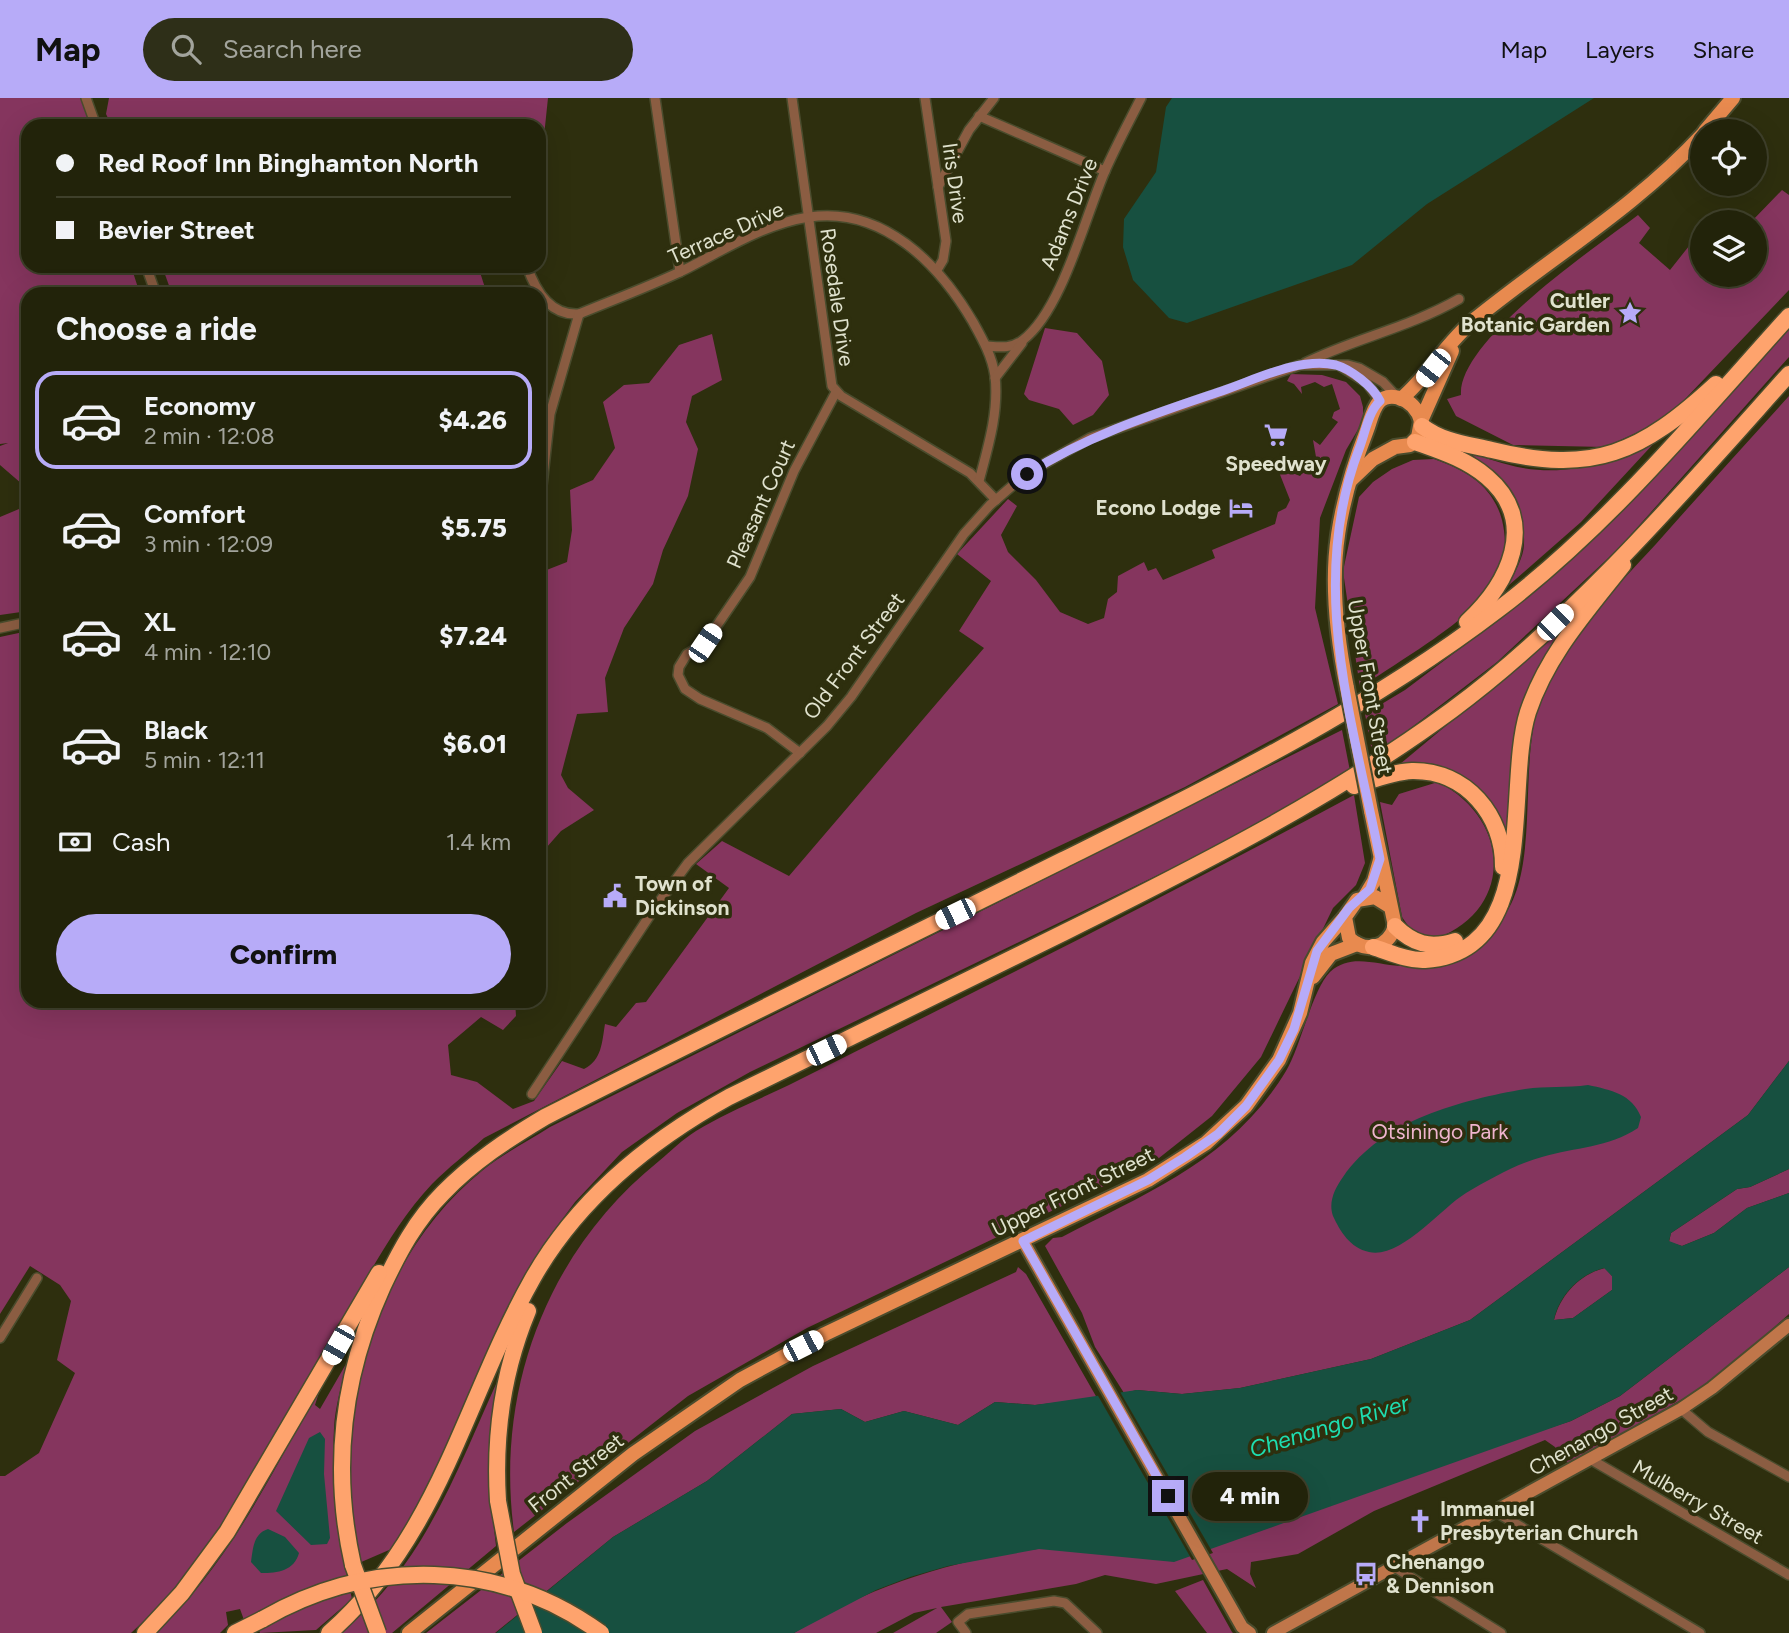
<!DOCTYPE html>
<meta charset="utf-8">
<style>
:root{--surface:#22230a;--page:#2e2f18;--text:#f1f3f6;--muted:#a2a49c;--line:#3f402b;--accent:#b7abf8}
body{margin:0;font-family:Figtree,sans-serif;background:var(--page);color:var(--text);height:100vh;display:flex;flex-direction:column;font-size:26px;white-space:nowrap}
*{box-sizing:border-box;margin:0}
p{font-size:23px;color:var(--muted)}
.icon{flex:none;width:38px;height:38px;fill:none;stroke:currentColor;stroke-width:2;stroke-linecap:round;stroke-linejoin:round}
.map{position:relative;flex:1;overflow:hidden}
.details{position:absolute;left:21px;top:189px;width:525px;height:721px;display:flex;flex-direction:column;background:var(--surface);border-radius:21px;box-shadow:0 7px 28px #0002,0 0 0 2px var(--line)}
.details>*{flex:none}
.banner{position:absolute;left:21px;top:21px;width:525px;height:154px;border-radius:21px;box-shadow:0 7px 28px #0002,0 0 0 2px var(--line);display:grid;align-content:center;height:154px;padding:0 35px;background:var(--surface)}
.tools{position:absolute;left:1690px;top:21px;display:grid;gap:14px}
.tools a{display:grid;place-items:center;width:77px;height:77px;border-radius:50%;background:var(--surface);box-shadow:0 7px 28px #0002,0 0 0 2px var(--line);font-size:35px}
.end{position:absolute;width:32px;height:32px;margin:-16px;border:9px solid #b7abf8;background:#111;box-shadow:0 0 0 4px #111}
.from{border-radius:50%}
.bubble{position:absolute;height:49px;border-radius:24px;background:var(--surface);box-shadow:0 7px 28px #0002,0 0 0 2px var(--line);font-size:23px;font-weight:800;line-height:49px;text-align:center}
.car{position:absolute;width:21px;height:42px;margin:-21px -10px;border-radius:9px;box-shadow:0 0 5px 2px #0007;background:linear-gradient(#fff 24%,#345 0 40%,#fff 0 76%,#345 0 86%,#fff 0)}
.banner b{display:flex;align-items:center;gap:24px;height:66px;font-size:26px}
.banner b+b{border-top:2px solid var(--line)}
.banner i{width:18px;height:18px;background:var(--text)}
ul{padding:0;list-style:none}
li{display:flex;align-items:center;gap:21px;height:98px;margin:0 14px 10px;padding:0 21px;border:4px solid transparent;border-radius:21px}
li div{flex:1}
li b{display:block;font-size:26px}
li em{font-style:normal;font-weight:800}
li.on{border-color:var(--accent)}
li>.icon{width:63px;height:63px;stroke-width:1.5}
h2{padding:0 35px;font-size:32px;line-height:84px}
.pay{display:flex;align-items:center;gap:18px;height:77px;padding:0 35px;font-size:26px}
.pay p{margin-inline-start:auto}
.primary-button{display:flex;gap:14px;margin-top:auto;padding:14px 35px}
.primary-button a{flex:1;height:80px;border-radius:42px;background:var(--accent);color:#111;font-size:28px;font-weight:800;line-height:80px;text-align:center}
header{display:flex;align-items:center;gap:42px;box-sizing:border-box;height:98px;padding:0 35px;background:var(--accent);color:#111}
header strong{font-size:33px}
nav{display:flex;gap:38px;margin-inline-start:auto;font-size:24px}
.search{width:490px;height:63px;background:var(--page);display:flex;align-items:center;gap:18px;box-sizing:border-box;padding:0 24px;border-radius:38px;color:var(--muted);font-size:26px}
.map>svg:first-child{display:block}
</style>
<header>
<strong>Map</strong>
<div class="search"><svg class="icon" aria-label="search" viewBox="0 0 24 24"><circle cx="10" cy="10" r="6"/><path d="M15 15l6 6"/></svg>Search here</div>
<nav><a>Map</a><a>Layers</a><a>Share</a></nav>
</header>
<div class="map">
<svg width="1789" height="1535" viewBox="0 0 1789 1535">
<rect width="100%" height="100%" fill="#2e2f0e"/>
<g fill="#85355e">
<polygon points="0,0 84,0 94,28 28,28 28,168 131,168 140,196 28,196 28,513 0,517 0,419 19,411 22,386 0,367 0,348 8,345 0,346"/>
<polygon points="109,0 548,0 544,38 539,36 539,28 519,27 112,28 106,16"/>
<path d="M1782,92L1789,97V192L1665,322L1605,349L1513,347L1456,318L1447,301L1461,297C1457,243 1596,149 1638,117L1650,130L1639,145L1670,172L1689,148L1703,160V177H1755V124H1751Z"/>
<polygon points="162,168 478,168 487,196 172,196"/>
<polygon points="1045,230 1077,235 1102,263 1109,297 1093,317 1073,327 1059,311 1029,302 1024,296"/>
<polygon points="1789,230 1789,259 1619,450 1497,564 1373,659 1365,616 1405,592 1506,516 1579,453"/>
<polygon points="712,236 722,282 692,298 686,324 698,351 688,398 663,452 653,486 624,530 605,580 608,614 577,616 561,677 568,690 594,712 561,733 539,758 539,475 567,464 572,432 570,392 593,382 615,350 603,304 624,287 649,285 679,247"/>
<path d="M1291,276L1322,277L1346,284L1360,298L1363,309V323L1346,352L1320,420L1315,510L1338,606L1185,689L916,815L484,1040C467,1055 448,1070 432,1086C398,1122 374,1168 349,1210C287,1316 223,1453 131,1535H0V1378H5L39,1355L75,1275L57,1262L71,1203L60,1187L30,1168L0,1216V539L28,533V903H515L516,918L503,932L481,919L448,947L451,977L477,984L513,1011L534,1003L562,963L584,971C602,962 602,944 605,926L616,929L636,905L646,904L729,790L696,766L722,743L789,778L984,550L959,533L991,483L957,456L1008,401L1017,408L1001,437L1008,454L1036,482L1060,514L1088,526L1104,520L1108,501L1117,494L1118,478L1144,464L1148,473L1156,470L1163,482L1215,460L1212,452L1275,426L1278,414L1286,410L1290,402L1277,369L1300,378L1316,359L1313,342L1320,347L1338,324L1332,320L1334,314L1340,311L1332,286L1324,289L1315,284L1301,289L1302,296L1294,286L1287,283Z"/>
<path d="M1789,298V963L1748,1017L1470,1222L1371,1261L1240,1290L1182,1296L1137,1292L1124,1295L1095,1249L1082,1215L1045,1148L1053,1140L1062,1139C1149,1094 1233,1061 1286,973C1301,948 1312,892 1330,874C1351,855 1376,867 1400,868C1442,869 1479,853 1504,818C1541,766 1517,664 1541,600C1565,539 1613,493 1656,446C1700,396 1745,347 1789,298Z"/>
<path d="M1656,343L1581,424L1509,487C1514,475 1524,459 1524,446C1526,405 1498,379 1470,355C1487,360 1505,367 1523,370C1569,378 1616,364 1656,343Z"/>
<path d="M1434,361C1466,372 1493,388 1502,422C1507,442 1506,465 1495,484C1474,521 1397,564 1360,590L1343,473L1359,399L1373,384L1392,371L1413,362Z"/>
<polygon points="1566,528 1528,592 1518,630 1507,743 1469,684 1433,666 1400,666"/>
<path d="M1342,632L1350,673L1243,736L750,974L677,1015L622,1054L575,1104L543,1147L523,1186L441,1368L396,1449L359,1465C333,1326 368,1165 483,1072C503,1056 528,1043 550,1029Z"/>
<path d="M1438,684C1514,723 1514,817 1429,843L1413,835L1402,819L1380,704L1392,707L1399,696Z"/>
<path d="M1354,697L1365,765L1356,787L1333,810L1261,959L1212,1018L1154,1064L807,1230L688,1298L514,1434C495,1292 547,1153 659,1063C671,1053 683,1041 696,1033C725,1015 758,1002 789,987C852,955 915,924 978,892C1105,829 1229,764 1354,697Z"/>
<polygon points="1789,1071 1789,1095 1747,1110 1714,1135 1682,1148 1669,1144 1671,1135 1737,1091 1750,1089"/>
<polygon points="1018,1169 1026,1176 1097,1300 1035,1307 995,1304 958,1327 904,1313 865,1324 841,1311 792,1316 707,1383 613,1439 495,1535 426,1535 567,1425 695,1333 813,1268 1016,1174"/>
<path d="M1789,1169V1216L1726,1272L1693,1295L1570,1365L1562,1363L1555,1349L1545,1342L1374,1413L1298,1456L1251,1464L1250,1476L1256,1490L1227,1471L1156,1486L1105,1477L1076,1486L941,1509L952,1524L936,1535H893L937,1510L914,1515L876,1535H794C867,1489 952,1462 1037,1451C1054,1449 1074,1452 1091,1453L1512,1342L1571,1323L1620,1298Z"/>
<path d="M1605,1170L1612,1178V1192L1573,1220L1554,1222C1560,1197 1580,1176 1605,1170Z"/>
<path d="M346,1266C342,1287 335,1309 334,1330C331,1388 339,1445 352,1501L316,1532L260,1535L259,1532L267,1527L244,1522L240,1511L226,1514L228,1527L220,1535H155C229,1468 274,1371 322,1285L315,1307L320,1311Z"/>
<path d="M503,1271L491,1404L496,1448L392,1535H339C425,1471 459,1365 503,1271Z"/>
<polygon points="1203,1482 1232,1534 1233,1535 1207,1535 1175,1493"/>
</g>
<g fill="#175040" fill-rule="evenodd">
<polygon points="1172,0 1594,0 1427,106 1352,167 1187,225 1169,220 1133,182 1123,149 1124,121 1156,74 1166,9"/>
<path d="M1789,963V1071L1750,1089L1737,1091L1671,1135L1669,1143L1682,1148L1714,1135L1747,1110L1789,1095V1169L1620,1298L1571,1323L1174,1464L1039,1451L948,1468L910,1479L876,1492L794,1535H496L613,1439L707,1383L792,1316L841,1311L865,1324L904,1313L958,1327L995,1304L1035,1307L1137,1292L1182,1296L1240,1290L1371,1261L1470,1222L1748,1017ZM1604,1170L1612,1178V1192L1573,1220L1554,1222C1559,1197 1580,1176 1604,1170Z"/>
<path d="M1588,987C1611,992 1632,996 1641,1019L1638,1030C1608,1050 1576,1049 1542,1059C1516,1066 1490,1081 1466,1095C1440,1111 1401,1161 1369,1154C1350,1150 1340,1133 1333,1118C1328,1104 1335,1090 1343,1079C1382,1022 1462,1002 1525,991C1546,988 1567,990 1588,987Z"/>
<polygon points="320,1334 325,1341 324,1376 330,1440 327,1446 311,1447 276,1413 309,1340"/>
<path d="M268,1431L285,1439L299,1455C294,1473 278,1475 261,1475L251,1464C253,1451 253,1436 268,1431Z"/>
</g>
<polygon fill="#2e2f0e" points="1119,1292 1213,1455 1192,1462 1097,1296"/>
<g fill="none" stroke-linecap="round" stroke-linejoin="round">
<g stroke="#4a4c2d" stroke-width="12">
<g id="street">
<polyline points="86,0 96,28"/>
<polyline points="655,0 680,174"/>
<polyline points="792,0 832,288 841,298 970,375 996,402"/>
<polyline points="925,0 946,143 943,162 937,172"/>
<polyline points="979,18 1105,73"/>
<polyline points="938,89 969,32 994,0"/>
<polyline points="146,168 156,196"/>
<path d="M527,168C535,192 550,218 579,216C613,202 648,189 682,173C722,153 763,126 809,119C883,108 939,166 973,224C983,242 992,258 995,278C999,314 988,349 979,383"/>
<path d="M987,248C999,249 1012,251 1023,242C1062,212 1085,119 1105,73C1116,48 1129,24 1141,0"/>
<path d="M1305,265C1356,240 1408,230 1459,201"/>
<polyline points="1340,268 1367,285 1380,303"/>
<polyline points="995,280 1022,245"/>
<polyline points="540,405 550,316 579,216"/>
<polyline points="0,530 28,524"/>
<polyline points="800,655 767,630 700,601 685,591 678,577 679,569 687,556 705,545 750,479 794,373 836,294"/>
<polyline points="532,996 654,811 688,765 827,628 851,599 964,436 990,407 1026,376 1090,340 1300,267 1348,267 1359,270 1383,284 1397,299"/>
<polyline points="0,1240 37,1180"/>
<polyline points="1681,1311 1708,1334 1789,1379"/>
<polyline points="1590,1361 1789,1477"/>
<polyline points="1496,1414 1700,1535"/>
<polyline points="1396,1470 1501,1535"/>
<polyline points="966,1535 958,1524 968,1516 1054,1503 1065,1505 1097,1535"/>
</g>
</g>
<g stroke="#4a4c2d" stroke-width="16">
<g id="secondary">
<polyline points="1023,1143 1242,1529 1250,1535"/>
<polyline points="1273,1535 1681,1311 1712,1290 1789,1227"/>
</g>
</g>
<g stroke="#4a4c2d" stroke-width="18">
<g id="primary">
<polyline points="1705,33 1733,0"/>
<path d="M1401,301C1429,277 1446,245 1474,222C1550,160 1636,109 1703,36"/>
<polyline points="1351,382 1373,361 1395,349 1410,347 1418,339 1421,323 1452,253"/>
<path d="M1347,590C1327,490 1330,427 1367,332C1373,316 1375,293 1400,300C1412,304 1418,312 1421,323"/>
<path d="M1371,713L1395,828C1388,850 1366,856 1349,840L1345,819L1357,802L1375,799L1391,809"/>
<polyline points="1365,798 1374,783 1380,762"/>
<polyline points="1313,879 1331,856 1357,846"/>
<polyline points="409,1535 633,1356 740,1282 825,1236 1148,1082 1206,1045 1246,1008 1279,962 1300,915 1312,865 1323,844 1345,819"/>
</g>
</g>
<g stroke="#4a4c2d" stroke-width="19">
<g id="highway">
<path d="M1422,328C1443,344 1467,346 1492,352C1594,377 1641,355 1716,286"/>
<path d="M1415,344C1440,353 1466,361 1487,379C1540,424 1508,486 1467,524"/>
<path d="M1354,688C1373,682 1393,674 1412,673C1466,672 1504,718 1503,769"/>
<path d="M1395,828C1413,846 1430,851 1455,843"/>
<path d="M1373,849C1389,854 1408,863 1425,862C1542,854 1504,689 1528,614C1547,557 1586,514 1623,467"/>
<path d="M498,1403C494,1338 503,1273 528,1213"/>
<path d="M353,1467C331,1370 342,1278 383,1188C399,1154 416,1122 443,1095C473,1064 508,1041 545,1019C716,932 890,848 1063,762C1214,687 1364,614 1499,511C1608,428 1697,320 1789,218"/>
<polyline points="145,1535 182,1495 227,1434 379,1175"/>
<polyline points="235,1535 263,1521"/>
<path d="M329,1535C440,1438 464,1302 533,1180C578,1101 651,1042 729,999C841,945 952,890 1063,835C1198,768 1331,701 1452,612C1575,521 1687,390 1789,276"/>
</g>
</g>
<use href="#street" stroke="#8b5d42" stroke-width="9"/>
<use href="#secondary" stroke="#c0764a" stroke-width="12"/>
<use href="#primary" stroke="#e88a4f" stroke-width="14"/>
<use href="#highway" stroke="#fea36d" stroke-width="16"/>
<g stroke="#4a4c2d" stroke-width="18" stroke-linecap="butt">
<polyline id="primary-bridge" points="1347,590 1371,713"/>
</g>
<g stroke="#4a4c2d" stroke-width="19" stroke-linecap="butt">
<g id="highway-bridge">
<polyline points="498,1403 512,1476 534,1535"/>
<polyline points="353,1467 378,1535"/>
<path d="M263,1521C371,1459 499,1461 601,1535"/>
</g>
</g>
<use href="#primary-bridge" stroke="#e88a4f" stroke-width="14"/>
<use href="#highway-bridge" stroke="#fea36d" stroke-width="16"/>
</g>
<g fill="none" stroke-linecap="round" stroke-linejoin="round">
<path stroke="#b7abf8" stroke-width="9" d="M1027,376C1088,337 1154,316 1222,293C1257,281 1299,259 1336,267C1350,271 1373,288 1380,303C1368,314 1365,336 1359,351C1307,487 1353,624 1380,761L1370,791L1349,810L1317,853L1294,931L1279,962L1246,1008L1218,1036L1185,1059L1148,1082L1023,1143L1168,1398"/>
</g>
<defs>
<g id="sight-bare" transform="scale(1.89)"><path d="M0-6L1.8-2.2L6-1.7L2.9 1.2L3.7 5.4L0 3.3L-3.7 5.4L-2.9 1.2L-6-1.7L-1.8-2.2Z" fill="#b7abf8" stroke="#2e2f0e" stroke-width="2.5" paint-order="stroke"/></g>
<g id="supermarket-bare" transform="scale(1.89)"><path d="M-6-5.5h2.5l.6 2H6L4.5 2H-2.5L-4.4-4H-6ZM-1.5 3.2a1.3 1.3 0 1 0 .1 0ZM3 3.2a1.3 1.3 0 1 0 .1 0Z" fill="#b7abf8" stroke="#2e2f0e" stroke-width="2.5" paint-order="stroke"/></g>
<g id="hotel-bare" transform="scale(1.89)"><path d="M-6-4.5h1.5V1H6V5H4.5V3h-9V5H-6ZM-4 0a1.8 1.8 0 1 1 3.6 0ZM.5 0V-2.5h3Q6-2.5 6 0Z" fill="#b7abf8" stroke="#2e2f0e" stroke-width="2.5" paint-order="stroke"/></g>
<g id="civic-bare" transform="scale(1.89)"><path d="M-.6-6.5H3V-4.5H.6V-3L4-1V1h2V6H-6V1h2V-1L-.6-3ZM-1.2 2.5V6h2.4V2.5Z" fill="#b7abf8" stroke="#2e2f0e" stroke-width="2.5" paint-order="stroke"/></g>
<g id="church-bare" transform="scale(1.89)"><path d="M-1.2-6h2.4v3.5h3.3v2.4h-3.3V6h-2.4V-.1h-3.3v-2.4h3.3Z" fill="#b7abf8" stroke="#2e2f0e" stroke-width="2.5" paint-order="stroke"/></g>
<g id="bus-bare" transform="scale(1.89)"><path d="M-5-6H5V4H4V6H2V4H-2V6H-4V4H-5ZM-3.5-4V0h7V-4ZM-3.5 1.2v1.5H-2V1.2ZM2 1.2v1.5H3.5V1.2Z" fill="#b7abf8" stroke="#2e2f0e" stroke-width="2.5" paint-order="stroke"/></g>
</defs>
<g fill-rule="evenodd">
<use href="#sight-bare" x="1630" y="215"/>
<use href="#supermarket-bare" x="1276" y="337"/>
<use href="#hotel-bare" x="1241" y="410"/>
<use href="#civic-bare" x="615" y="798"/>
<use href="#church-bare" x="1420" y="1423"/>
<use href="#bus-bare" x="1366" y="1476"/>
</g>
<g text-anchor="middle" stroke-width="7" stroke-linejoin="round" paint-order="stroke">
<g font-size="21" fill="#e0e2ce" stroke="#2e2f0e">
<text transform="translate(955 85) rotate(82)" y="7">Iris Drive</text>
<text transform="translate(1069 116) rotate(-68)" y="7">Adams Drive</text>
<text transform="translate(726 135) rotate(-24)" y="7">Terrace Drive</text>
<text transform="translate(837 199) rotate(82)" y="7">Rosedale Drive</text>
<text transform="translate(761 406) rotate(-66)" y="7">Pleasant Court</text>
<text transform="translate(854 558) rotate(-53)" y="7">Old Front Street</text>
<text transform="translate(1370 589) rotate(80)" y="7">Upper Front Street</text>
<text transform="translate(1073 1094) rotate(-26)" y="7">Upper Front Street</text>
<text transform="translate(1601 1333) rotate(-29)" y="7">Chenango Street</text>
<text transform="translate(576 1375) rotate(-38)" y="7">Front Street</text>
<text transform="translate(1698 1404) rotate(30)" y="7">Mulberry Street</text>
</g>
<g font-size="21" font-weight="bold" fill="#e0e2ce" stroke="#2e2f0e" text-anchor="start">
<text x="1610" y="210" text-anchor="end">Cutler<tspan x="1610" dy="24">Botanic Garden</tspan></text>
<text x="1276" y="373" text-anchor="middle">Speedway</text>
<text x="1221" y="417" text-anchor="end">Econo Lodge</text>
<text x="635" y="793">Town of<tspan x="635" dy="24">Dickinson</tspan></text>
<text x="1440" y="1418">Immanuel<tspan x="1440" dy="24">Presbyterian Church</tspan></text>
<text x="1386" y="1471">Chenango<tspan x="1386" dy="24">&amp; Dennison</tspan></text>
</g>
<g font-size="21" fill="#efb4ce" stroke="#2e2f0e">
<text x="1440" y="1041">Otsiningo Park</text>
</g>
<g font-size="23" font-style="italic" fill="#1eddb0" stroke="#2e2f0e">
<text transform="translate(1329 1328) rotate(-17)" y="8">Chenango River</text>
</g>
</g>
</svg>
<div class="tools">
<a><svg class="icon" aria-label="locate" viewBox="0 0 24 24"><circle cx="12" cy="12" r="6"/><path d="M12 2v4M12 18v4M2 12h4M18 12h4"/></svg></a>
<a><svg class="icon" aria-label="layers" viewBox="0 0 24 24"><path d="M12 4l9 5-9 5-9-5zM3 14l9 5 9-5"/></svg></a>
</div>
<i class="end from" style="left:1027px;top:376px"></i>
<i class="end" style="left:1168px;top:1398px"></i>
<div class="bubble" style="left:1192px;top:1374px;width:116px">4 min</div>
<i class="car" style="left:1433px;top:270px;rotate:218deg"></i>
<i class="car" style="left:1555px;top:524px;rotate:45deg"></i>
<i class="car" style="left:705px;top:545px;rotate:34deg"></i>
<i class="car" style="left:955px;top:816px;rotate:244deg"></i>
<i class="car" style="left:826px;top:952px;rotate:64deg"></i>
<i class="car" style="left:338px;top:1247px;rotate:210deg"></i>
<i class="car" style="left:803px;top:1248px;rotate:63deg"></i>
<div class="banner">
<b><i class="from"></i>Red Roof Inn Binghamton North</b>
<b><i></i>Bevier Street</b>
</div>
<section class="details">
<h2>Choose a ride</h2>
<ul>
<li class="on"><svg class="icon" aria-label="car" viewBox="0 0 24 24"><path d="M5 17H2v-5l4-1 3-4h7l3 4 3 1v5h-3M9 17h6M6 11h13"/><circle cx="7" cy="17" r="2"/><circle cx="17" cy="17" r="2"/></svg><div><b>Economy</b><p>2 min · 12:08</p></div><em>$4.26</em></li>
<li><svg class="icon" aria-label="car" viewBox="0 0 24 24"><path d="M5 17H2v-5l4-1 3-4h7l3 4 3 1v5h-3M9 17h6M6 11h13"/><circle cx="7" cy="17" r="2"/><circle cx="17" cy="17" r="2"/></svg><div><b>Comfort</b><p>3 min · 12:09</p></div><em>$5.75</em></li>
<li><svg class="icon" aria-label="car" viewBox="0 0 24 24"><path d="M5 17H2v-5l4-1 3-4h7l3 4 3 1v5h-3M9 17h6M6 11h13"/><circle cx="7" cy="17" r="2"/><circle cx="17" cy="17" r="2"/></svg><div><b>XL</b><p>4 min · 12:10</p></div><em>$7.24</em></li>
<li><svg class="icon" aria-label="car" viewBox="0 0 24 24"><path d="M5 17H2v-5l4-1 3-4h7l3 4 3 1v5h-3M9 17h6M6 11h13"/><circle cx="7" cy="17" r="2"/><circle cx="17" cy="17" r="2"/></svg><div><b>Black</b><p>5 min · 12:11</p></div><em>$6.01</em></li>
</ul>
<div class="pay"><svg class="icon" aria-label="cash" viewBox="0 0 24 24"><path d="M3 7h18v10H3z"/><circle cx="12" cy="12" r="2"/></svg>Cash<p>1.4 km</p></div>
<div class="primary-button"><a>Confirm</a></div>
</section>
</div>
